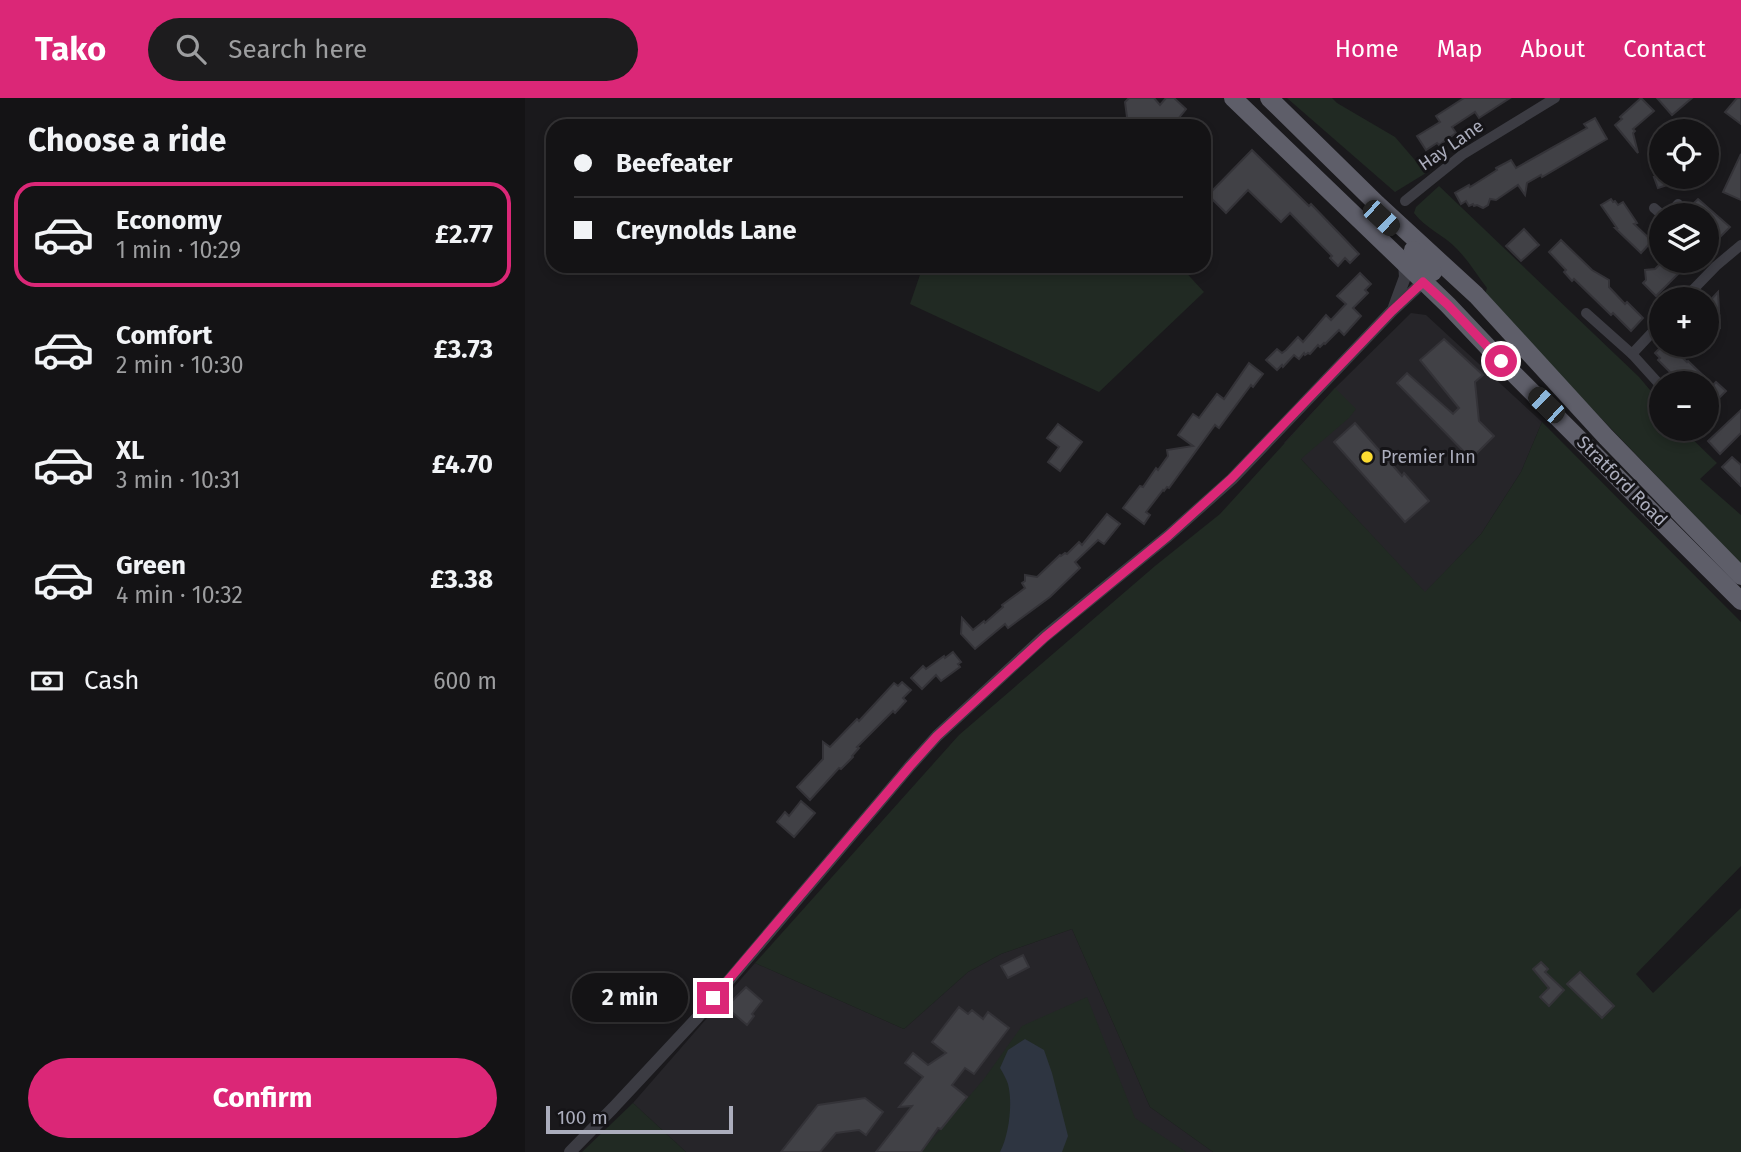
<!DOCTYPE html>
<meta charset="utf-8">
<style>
:root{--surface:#141315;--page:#1d1c1e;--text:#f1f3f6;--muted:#9d9ea0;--line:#333234;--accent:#db2777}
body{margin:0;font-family:"Fira Sans",sans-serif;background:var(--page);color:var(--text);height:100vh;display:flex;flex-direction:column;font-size:26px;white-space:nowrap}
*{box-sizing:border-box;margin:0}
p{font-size:23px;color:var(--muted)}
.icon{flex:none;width:38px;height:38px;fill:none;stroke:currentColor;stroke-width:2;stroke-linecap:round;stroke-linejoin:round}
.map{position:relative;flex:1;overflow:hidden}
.side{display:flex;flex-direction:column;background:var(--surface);width:525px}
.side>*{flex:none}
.top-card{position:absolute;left:21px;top:21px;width:665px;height:154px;border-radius:21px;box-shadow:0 4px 10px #0003,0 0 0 2px var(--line);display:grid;align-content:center;height:154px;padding:0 28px;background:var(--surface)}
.fabs{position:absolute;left:1124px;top:21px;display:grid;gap:14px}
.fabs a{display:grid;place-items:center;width:70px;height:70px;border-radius:50%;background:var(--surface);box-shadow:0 4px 10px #0003,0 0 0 2px var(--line);font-size:35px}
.scale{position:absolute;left:21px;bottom:18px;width:187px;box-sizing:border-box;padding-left:7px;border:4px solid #abadbc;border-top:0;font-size:19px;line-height:24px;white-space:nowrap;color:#abadbc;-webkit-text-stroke:5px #151417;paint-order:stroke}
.end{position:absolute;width:32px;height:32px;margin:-16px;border:9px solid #db2777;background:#fff;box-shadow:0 0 0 4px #fff}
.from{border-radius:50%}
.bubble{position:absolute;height:49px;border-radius:24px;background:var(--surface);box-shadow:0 4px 10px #0003,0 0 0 2px var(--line);font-size:23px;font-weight:700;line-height:49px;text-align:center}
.car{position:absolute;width:21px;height:42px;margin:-21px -10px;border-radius:9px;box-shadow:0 0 5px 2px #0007;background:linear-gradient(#222 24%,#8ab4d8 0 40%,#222 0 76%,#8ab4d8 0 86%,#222 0)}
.top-card b{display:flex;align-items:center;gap:24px;height:66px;font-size:26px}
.top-card b+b{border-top:2px solid var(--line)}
.top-card i{width:18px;height:18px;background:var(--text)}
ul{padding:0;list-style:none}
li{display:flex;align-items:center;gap:21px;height:105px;margin:0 14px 10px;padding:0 14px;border:4px solid transparent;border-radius:21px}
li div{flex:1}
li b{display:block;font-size:26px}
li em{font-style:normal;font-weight:700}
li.selected{border-color:var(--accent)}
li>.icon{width:63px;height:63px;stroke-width:1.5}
h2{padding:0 28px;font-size:32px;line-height:84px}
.pay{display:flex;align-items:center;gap:18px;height:77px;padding:0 28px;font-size:26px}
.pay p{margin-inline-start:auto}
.primary-button{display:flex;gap:14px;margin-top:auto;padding:14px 28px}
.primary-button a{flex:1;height:80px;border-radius:42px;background:var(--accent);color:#fff;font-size:28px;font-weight:700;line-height:80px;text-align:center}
header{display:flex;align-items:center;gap:42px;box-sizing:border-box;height:98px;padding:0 35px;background:var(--accent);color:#fff}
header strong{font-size:33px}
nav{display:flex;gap:38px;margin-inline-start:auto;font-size:24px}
.search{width:490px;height:63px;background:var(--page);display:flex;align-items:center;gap:18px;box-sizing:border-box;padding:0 24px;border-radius:38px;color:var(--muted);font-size:26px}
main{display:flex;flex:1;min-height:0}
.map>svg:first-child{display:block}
</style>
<header>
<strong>Tako</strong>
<div class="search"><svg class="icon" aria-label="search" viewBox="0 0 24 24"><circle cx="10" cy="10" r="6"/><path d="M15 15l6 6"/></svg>Search here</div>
<nav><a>Home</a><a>Map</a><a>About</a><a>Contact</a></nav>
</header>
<main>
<section class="side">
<h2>Choose a ride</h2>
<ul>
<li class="selected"><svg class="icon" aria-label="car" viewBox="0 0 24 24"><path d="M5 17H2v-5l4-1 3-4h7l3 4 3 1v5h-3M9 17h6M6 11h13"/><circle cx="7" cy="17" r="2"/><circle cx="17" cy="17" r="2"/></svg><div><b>Economy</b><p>1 min · 10:29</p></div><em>£2.77</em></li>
<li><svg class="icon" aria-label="car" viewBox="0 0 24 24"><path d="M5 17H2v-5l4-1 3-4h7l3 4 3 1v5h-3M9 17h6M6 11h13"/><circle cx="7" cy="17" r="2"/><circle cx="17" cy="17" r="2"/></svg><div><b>Comfort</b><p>2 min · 10:30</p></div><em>£3.73</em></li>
<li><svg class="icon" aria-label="car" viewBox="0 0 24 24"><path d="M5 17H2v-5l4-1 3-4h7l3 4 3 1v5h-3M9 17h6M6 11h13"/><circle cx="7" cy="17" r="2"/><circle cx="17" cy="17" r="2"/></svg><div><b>XL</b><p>3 min · 10:31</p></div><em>£4.70</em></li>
<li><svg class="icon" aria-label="car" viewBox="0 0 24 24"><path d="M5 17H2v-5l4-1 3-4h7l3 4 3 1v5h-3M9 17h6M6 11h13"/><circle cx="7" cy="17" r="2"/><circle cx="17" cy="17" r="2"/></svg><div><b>Green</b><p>4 min · 10:32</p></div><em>£3.38</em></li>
</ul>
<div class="pay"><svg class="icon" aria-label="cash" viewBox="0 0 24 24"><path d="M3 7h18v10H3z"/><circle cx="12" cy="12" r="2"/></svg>Cash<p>600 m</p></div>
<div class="primary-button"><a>Confirm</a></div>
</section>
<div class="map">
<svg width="1216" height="1054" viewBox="0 0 1216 1054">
<rect width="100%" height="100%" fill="#1a191c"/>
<g fill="#262529">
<polygon points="886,215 901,217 1017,324 996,374 956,436 900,495 776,361 759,345 810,290"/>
<polygon points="547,831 625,1009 688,1054 161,1054 108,1005 230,865 379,931 443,874 476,856"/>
</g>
<g fill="#212a23">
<polygon points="762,0 807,0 812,5 870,39 901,75 870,94"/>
<path d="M914,88L1114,279L1136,305V331H1157L1192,365L1175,381L1216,417V466L1051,294L960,196L962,190C952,177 943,162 932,151C919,137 900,130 889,115L891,109Z"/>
<polygon points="398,168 655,168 679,194 574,294 385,206"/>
<polygon points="810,290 831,311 824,320 776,361 900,494 956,436 996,374 1017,324 1216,524 1216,768 1111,876 1128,895 1216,810 1216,1054 688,1054 625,1009 547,831 476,856 443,874 379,931 230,865 434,637 630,468 695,416"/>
<polygon points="562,899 610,1020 661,1054 396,1054 459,981 497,928"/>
<polygon points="108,1005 161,1054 57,1054"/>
</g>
<path fill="#2e3541" d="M500,941L519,952L527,975L543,1038L537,1054H475C484,1037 488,1005 483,986C481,980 478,975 475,970L483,952Z"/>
<g fill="#414146" stroke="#343338" stroke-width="2">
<polygon points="604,0 629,0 635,7 641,0 649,0 661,11 653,21 658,28 593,28 602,19 600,4"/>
<polygon points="939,0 985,0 954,20 950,14 927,29 931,35 914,47 912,45 901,52 892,38 915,24 911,18"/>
<polygon points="1116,0 1129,13 1108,31 1110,33 1108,35 1113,55 1090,27 1097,21 1095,19"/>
<polygon points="1132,0 1167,0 1147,17"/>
<polygon points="1212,0 1216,0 1216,26 1200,14"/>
<polygon points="1070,20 1082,41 1017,79 1016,77 1002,85 1000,97 993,87 971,102 965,101 963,107 958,110 952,107 949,108 948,106 944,108 941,103 936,106 930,95 944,87 945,89 972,72 971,70 986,62 991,70 1062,30 1059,26"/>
<polygon points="727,52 784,108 786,106 834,156 825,165 820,160 813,168 805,160 807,158 765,115 756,124 723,92 701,115 683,97"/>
<polygon points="1216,56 1216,102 1198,94"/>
<polygon points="1129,79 1161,79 1161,81 1133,90"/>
<polygon points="1086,101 1088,104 1090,103 1093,107 1098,104 1112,125 1109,126 1127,143 1116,155 1090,130 1092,130 1076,107"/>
<polygon points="1173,101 1205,129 1192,142 1181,131 1181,117 1157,117"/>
<polygon points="999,131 1014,147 996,163 981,148"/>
<polygon points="1036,142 1067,172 1084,182 1084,189 1100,206 1102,204 1118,220 1106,233 1088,215 1086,217 1049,181 1047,183 1039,174 1041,172 1024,154"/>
<polygon points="1138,163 1161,163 1154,171 1156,173 1131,198 1118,185 1121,182 1120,172 1130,171"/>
<polygon points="835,175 846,186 840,192 843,195 828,210 836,218 819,237 814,232 800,246 799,245 795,249 793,247 785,256 783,255 780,257 779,255 774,261 769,257 758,269 757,267 752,272 741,262 752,251 757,255 761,252 773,239 778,244 801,217 806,222 821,206 812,198"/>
<polygon points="1193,194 1195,230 1181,231 1181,207"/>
<polygon points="919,241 958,277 950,284 954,323 969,338 946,361 872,285 882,275 928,316 934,310 895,262"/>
<polygon points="1138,247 1144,247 1162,264 1163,263 1188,287 1191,284 1201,293 1181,313 1181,285 1156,285 1133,262 1135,260 1130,255"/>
<polygon points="724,265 738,276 728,289 726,287 694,330 690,327 644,390 642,389 639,393 638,392 621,414 625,417 619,426 598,410 615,388 618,389 631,370 633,372 643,358 642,352 668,348 653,337 668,316 674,320 692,296 699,301"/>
<polygon points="1216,312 1216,335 1195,356 1183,343"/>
<polygon points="830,325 877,378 879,375 904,403 880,424 809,344"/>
<polygon points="533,326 557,344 535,373 523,364 534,349 522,340"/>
<polygon points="1207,359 1216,367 1216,388 1197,369"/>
<polygon points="582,416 595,426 579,446 573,442 550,464 555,470 525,499 483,530 480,526 450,551 436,536 437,520 448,532 459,523 460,525 478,509 477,507 500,490 497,485 500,483 500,477 512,479 535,457 536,458 540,455 542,456 554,444 557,447"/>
<polygon points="428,554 436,564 433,566 435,569 416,583 411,577 397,591 386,580 398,568 401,571 419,558 420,560"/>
<polygon points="377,584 386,592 378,600 381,603 370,615 368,613 332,649 334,650 327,658 328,659 316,671 314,670 285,702 272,689 298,661 298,644 305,649 332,621 334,623 369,585 373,588"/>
<polygon points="276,703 290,715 269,739 252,724 260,714 264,718"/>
<polygon points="498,857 504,869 483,880 476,868"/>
<polygon points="1016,864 1023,871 1020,874 1039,892 1024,908 1015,899 1024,890 1008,871"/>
<polygon points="1055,874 1089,908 1077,920 1042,886"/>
<polygon points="221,889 237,903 227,916 229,918 222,927 201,909"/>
<polygon points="434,909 443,916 447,912 458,921 463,914 484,930 449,976 440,970 427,987 442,999 416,1031 413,1030 396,1054 351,1054 387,1008 374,1009 398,979 380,965 388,955 403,967 421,955 407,944"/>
<polygon points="340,1000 358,1014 341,1037 334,1032 311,1035 295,1054 256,1054 293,1007"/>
</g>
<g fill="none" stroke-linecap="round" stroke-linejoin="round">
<g stroke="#3c3c43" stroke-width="10">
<polyline points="880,103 937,57 1030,0"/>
<polyline points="1129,110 1137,117"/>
<polyline points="1143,117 1153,106"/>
<polyline points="1159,201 1191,168 1216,147"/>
<polyline points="1061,215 1107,256 1136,225"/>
<polyline points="1107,256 1136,288"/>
</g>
<g stroke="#3c3c43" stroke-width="12">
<polyline points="869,209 880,179 879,165"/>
<polyline points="45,1054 88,1010 172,920 385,668 412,638 519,539 643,438 707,381 867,213 898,184"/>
</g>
<g stroke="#5e5e69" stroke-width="18">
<polyline points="708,0 923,207 976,263 1216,503"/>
<polyline points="744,0 852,106 951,197 1081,339 1216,478"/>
<polyline points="888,152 908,174"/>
</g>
</g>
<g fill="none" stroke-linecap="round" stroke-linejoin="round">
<polyline stroke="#db2777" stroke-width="9" points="188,900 385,668 412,638 520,539 643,438 707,380 867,213 898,184 923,207 976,263"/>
</g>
<circle fill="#fcdc31" stroke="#151417" stroke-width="2.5" cx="842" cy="359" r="7"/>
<g text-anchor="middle" stroke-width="6" stroke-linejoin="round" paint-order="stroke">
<g font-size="18" fill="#abadbc" stroke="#151417">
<text transform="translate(926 47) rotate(-35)" y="6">Hay Lane</text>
<text transform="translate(1097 383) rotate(45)" y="6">Stratford Road</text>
</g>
<g font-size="18" fill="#abadbc" stroke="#151417" text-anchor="start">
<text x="856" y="365">Premier Inn</text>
</g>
</g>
</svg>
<div class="fabs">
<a><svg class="icon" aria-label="locate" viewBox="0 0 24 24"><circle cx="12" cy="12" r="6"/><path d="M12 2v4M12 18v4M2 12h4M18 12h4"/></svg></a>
<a><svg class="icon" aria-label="layers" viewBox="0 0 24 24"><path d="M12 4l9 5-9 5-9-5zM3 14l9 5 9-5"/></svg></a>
<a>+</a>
<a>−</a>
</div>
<div class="scale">100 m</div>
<i class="end from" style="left:976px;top:263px"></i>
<i class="end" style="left:188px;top:900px"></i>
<div class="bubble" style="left:47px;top:875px;width:116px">2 min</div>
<i class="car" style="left:856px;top:120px;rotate:133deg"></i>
<i class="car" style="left:1021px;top:307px;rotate:314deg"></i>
<div class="top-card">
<b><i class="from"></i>Beefeater</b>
<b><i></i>Creynolds Lane</b>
</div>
</div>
</main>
